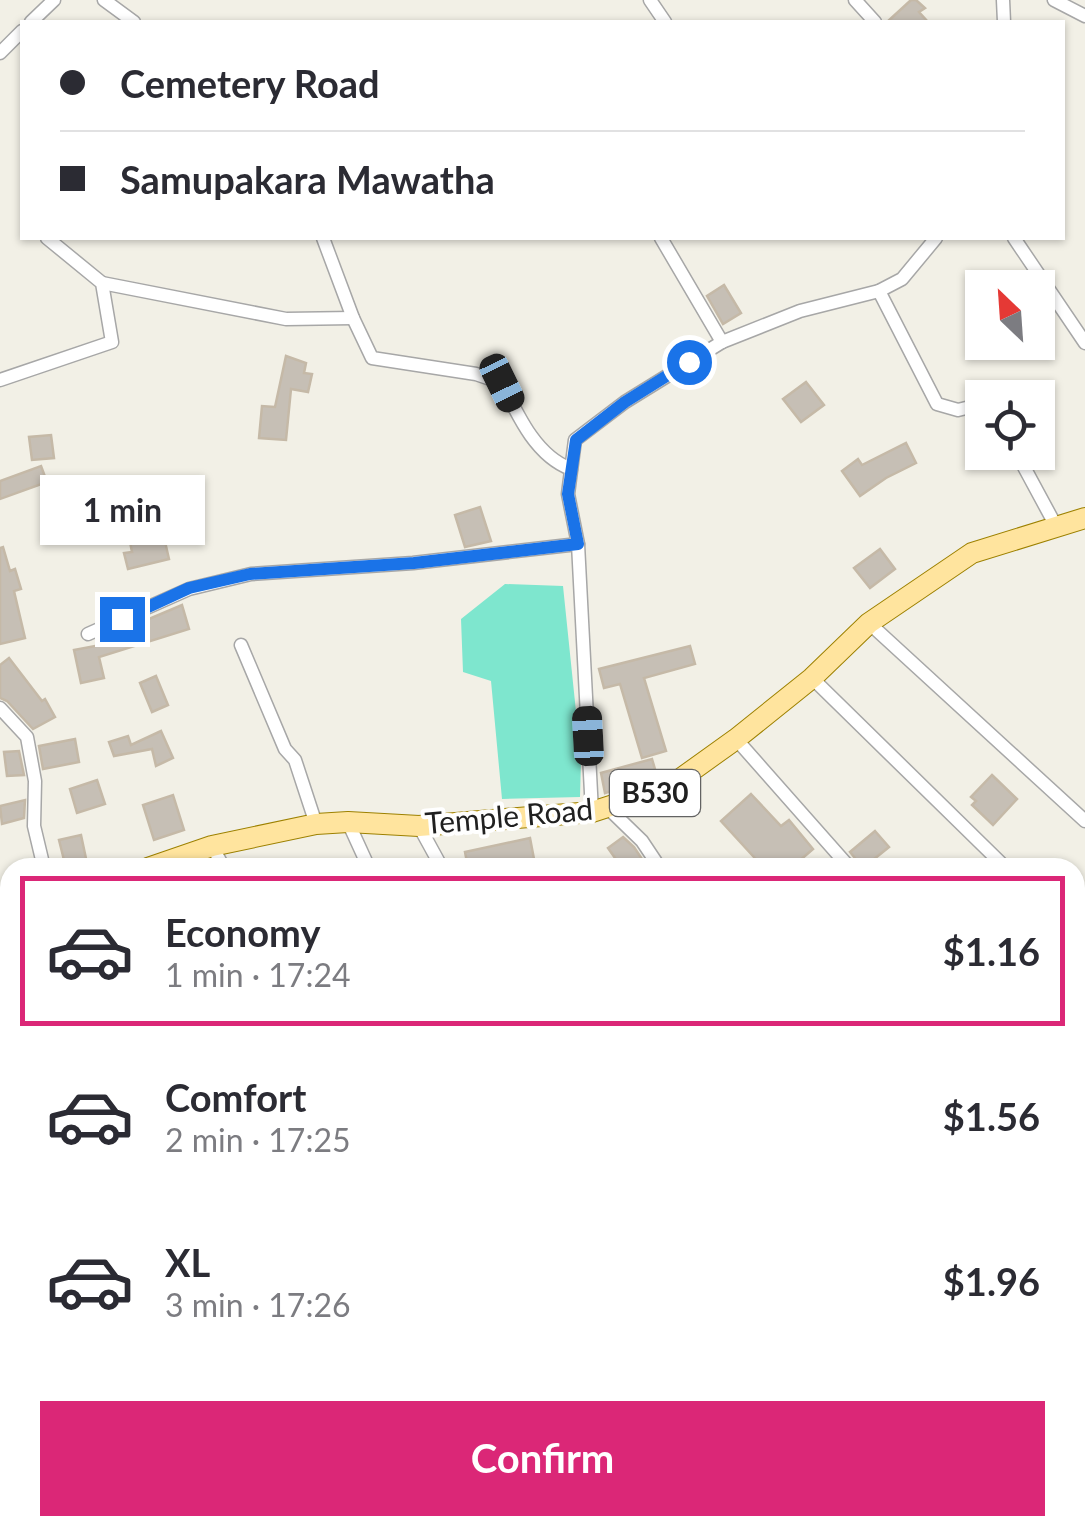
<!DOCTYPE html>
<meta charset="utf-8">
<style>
:root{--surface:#fff;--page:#f2f2f3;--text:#2b2b33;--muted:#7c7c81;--line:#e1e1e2;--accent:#db2777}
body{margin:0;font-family:Lato,sans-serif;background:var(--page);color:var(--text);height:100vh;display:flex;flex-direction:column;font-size:38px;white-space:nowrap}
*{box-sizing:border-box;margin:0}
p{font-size:32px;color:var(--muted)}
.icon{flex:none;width:55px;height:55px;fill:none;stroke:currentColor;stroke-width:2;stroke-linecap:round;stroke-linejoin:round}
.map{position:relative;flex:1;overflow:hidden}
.side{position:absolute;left:0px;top:858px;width:1085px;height:678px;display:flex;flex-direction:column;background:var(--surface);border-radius:30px 30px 0 0;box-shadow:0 2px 8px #0004}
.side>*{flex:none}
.banner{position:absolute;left:20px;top:20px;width:1045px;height:220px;border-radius:0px;box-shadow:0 2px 8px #0004;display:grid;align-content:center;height:220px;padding:0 40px;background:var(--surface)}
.needle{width:65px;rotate:335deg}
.buttons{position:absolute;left:965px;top:270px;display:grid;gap:20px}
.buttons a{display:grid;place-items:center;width:90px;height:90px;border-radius:0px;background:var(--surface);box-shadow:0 2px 8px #0004;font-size:50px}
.end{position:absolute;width:45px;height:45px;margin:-22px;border:12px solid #1a73e8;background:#fff;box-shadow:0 0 0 5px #fff}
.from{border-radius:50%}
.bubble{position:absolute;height:70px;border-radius:0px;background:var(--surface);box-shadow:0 2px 8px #0004;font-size:32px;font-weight:700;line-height:70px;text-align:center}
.car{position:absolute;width:30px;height:60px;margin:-30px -15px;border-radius:12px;box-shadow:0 0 8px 2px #0007;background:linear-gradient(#222 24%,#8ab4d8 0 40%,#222 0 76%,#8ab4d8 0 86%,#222 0)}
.banner b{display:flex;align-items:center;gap:35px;height:95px;font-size:38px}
.banner b+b{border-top:2px solid var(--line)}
.banner i{width:25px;height:25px;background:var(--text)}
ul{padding:18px 0 0;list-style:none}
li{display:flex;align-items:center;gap:30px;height:150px;margin:0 20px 15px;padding:0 20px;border:5px solid transparent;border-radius:0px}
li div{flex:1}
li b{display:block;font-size:38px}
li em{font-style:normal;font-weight:700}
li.on{border-color:var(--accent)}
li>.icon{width:90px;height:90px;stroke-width:1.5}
.primary-button{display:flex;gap:20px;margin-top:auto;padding:20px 40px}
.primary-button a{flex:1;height:115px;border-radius:0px;background:var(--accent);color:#fff;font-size:40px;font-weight:700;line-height:115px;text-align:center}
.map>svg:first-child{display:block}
</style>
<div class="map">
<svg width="1085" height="1533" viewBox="0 0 1085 1533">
<rect width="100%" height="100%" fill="#f2f0e6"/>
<polygon fill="#7ee6ce" points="505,584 563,586 581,760 580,797 502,799 491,681 463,672 461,619"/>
<g fill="#c6bfb5" stroke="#c5b9a7" stroke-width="2.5">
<polygon points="911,0 916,0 925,8 919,12 928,22 887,22"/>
<polygon points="724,285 741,313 723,324 707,296"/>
<polygon points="286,356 306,363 304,373 312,374 308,392 291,389 286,440 259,438 262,406 275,407"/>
<polygon points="806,382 824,405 801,422 783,399"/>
<polygon points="51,435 54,458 32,460 29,437"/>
<polygon points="906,443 916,463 886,478 860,496 842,471 858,459 862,465"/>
<polygon points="41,466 47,482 0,499 0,481"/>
<polygon points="480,507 491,541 465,547 455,515"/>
<polygon points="163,533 169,559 128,569 124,553 132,552 130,542"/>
<polygon points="3,547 10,571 15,569 21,589 14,591 25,638 0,644 0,548"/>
<polygon points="880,549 895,569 870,588 854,568"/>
<polygon points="182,605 189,629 99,657 104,678 81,683 74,650 106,644 104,638"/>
<polygon points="690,646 695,664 644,678 666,751 642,758 620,684 604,688 599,669"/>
<polygon points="9,658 42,701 45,699 55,717 33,729 7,701 0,698 0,665"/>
<polygon points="156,676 168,705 152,712 140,683"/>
<polygon points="161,731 173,758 156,766 152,749 114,756 109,742 128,736 131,745"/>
<polygon points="75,739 79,762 43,769 39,746"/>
<polygon points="19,751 24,775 7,776 4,752"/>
<polygon points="652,759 657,776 605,793 601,773"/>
<polygon points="992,775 1017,799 993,825 972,805 976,801 971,797"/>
<polygon points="97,780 105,804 77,813 70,789"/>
<polygon points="751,794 781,826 789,820 813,849 791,868 764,868 721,821"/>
<polygon points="173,795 184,830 154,840 143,805"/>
<polygon points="25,800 24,818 2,824 0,806"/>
<polygon points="875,831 889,847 863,868 850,852"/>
<polygon points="81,835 88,868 66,868 59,840"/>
<polygon points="623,837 634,847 648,868 622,868 608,848"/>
<polygon points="530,838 534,859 497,868 468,868 465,852"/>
</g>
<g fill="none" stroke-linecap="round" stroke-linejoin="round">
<g stroke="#a7a7a7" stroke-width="15">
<g id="street">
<polyline points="104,0 134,22"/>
<polyline points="650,0 665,22"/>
<polyline points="855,0 875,22"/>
<polyline points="1003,0 1004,22"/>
<polyline points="1054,0 1085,16"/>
<polyline points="31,22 54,0"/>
<polyline points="0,53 22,31"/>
<path d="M323,238L353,318L372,358L476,374L502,383C518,416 536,456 571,469"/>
<polyline points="661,238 722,342"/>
<polyline points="1014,238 1085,343"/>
<polyline points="102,283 286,319 353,318"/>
<polyline points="879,291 937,404 958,410 982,404"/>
<polyline points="0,380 112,342 102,283 47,238"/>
<polyline points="1016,452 1057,528"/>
<polyline points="869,623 1085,821"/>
<polyline points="88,634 189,589 251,574 413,563 578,544"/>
<polyline points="241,645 285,749 295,760 316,824"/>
<polyline points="812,678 1006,868"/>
<polyline points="0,708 27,737 35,781 34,826 44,868"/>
<polyline points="736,739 850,868"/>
<polyline points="609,809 642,841 660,868"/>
<polyline points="592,812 578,544 568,494 575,440 625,402 722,342 800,311 879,291 902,279 936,238"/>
<polyline points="348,822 369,868"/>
<polyline points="419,826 442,868"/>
<polyline points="212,846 224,868"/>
<polyline points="1075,936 1085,945"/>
<polyline points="0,1140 10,1151"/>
<polyline points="1075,1140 1085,1139"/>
<polyline points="1075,1187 1085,1156"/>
<polyline points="1075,1331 1085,1338"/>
<polyline points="0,1381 10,1375"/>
<polyline points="1075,1474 1085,1467"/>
<polyline points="996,1525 998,1533"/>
<polyline points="0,1526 10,1518"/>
<polyline points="365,1533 372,1525"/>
<polyline points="636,1533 644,1525"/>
</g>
</g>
<g stroke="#9d8100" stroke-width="22">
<g id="primary">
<polyline points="148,868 212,846 316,824 348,822 419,826 592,812 669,787 736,739 812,678 869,623 972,553 1085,518"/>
<polyline points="0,934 10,929"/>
</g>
</g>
<use href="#street" stroke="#fff" stroke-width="12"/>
<use href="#primary" stroke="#ffe49e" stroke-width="20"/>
</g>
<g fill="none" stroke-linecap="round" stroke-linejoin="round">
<polyline stroke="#1a73e8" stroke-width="12" points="122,619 189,588 250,574 414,563 578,544 568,494 576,440 625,402 689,362"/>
</g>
<g text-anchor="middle" stroke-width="8" stroke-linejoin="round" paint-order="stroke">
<rect fill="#fff" stroke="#636363" stroke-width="2.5" x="610" y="770" width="90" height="46" rx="8"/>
<g font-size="28" font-weight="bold" fill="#202020">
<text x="655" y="803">B530</text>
</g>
<g font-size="30" fill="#202020" stroke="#fff">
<text transform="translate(509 817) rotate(-5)" y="10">Temple Road</text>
</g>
</g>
</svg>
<div class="buttons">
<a><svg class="needle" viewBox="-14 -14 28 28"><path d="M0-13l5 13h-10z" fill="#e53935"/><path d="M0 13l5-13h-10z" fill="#7c7c81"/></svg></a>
<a><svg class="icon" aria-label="locate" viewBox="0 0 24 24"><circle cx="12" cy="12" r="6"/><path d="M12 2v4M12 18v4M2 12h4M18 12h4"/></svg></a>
</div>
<i class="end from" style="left:689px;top:362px"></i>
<i class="end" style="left:122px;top:619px"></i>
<div class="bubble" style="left:40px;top:475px;width:165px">1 min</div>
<i class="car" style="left:502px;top:383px;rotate:154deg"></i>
<i class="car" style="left:588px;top:736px;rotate:357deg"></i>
<div class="banner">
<b><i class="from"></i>Cemetery Road</b>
<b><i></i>Samupakara Mawatha</b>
</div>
<section class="side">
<ul>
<li class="on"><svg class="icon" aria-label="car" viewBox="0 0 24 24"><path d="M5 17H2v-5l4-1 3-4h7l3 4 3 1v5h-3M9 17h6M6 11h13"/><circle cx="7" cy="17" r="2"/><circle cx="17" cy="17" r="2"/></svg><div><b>Economy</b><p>1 min · 17:24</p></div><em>$1.16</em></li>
<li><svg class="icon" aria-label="car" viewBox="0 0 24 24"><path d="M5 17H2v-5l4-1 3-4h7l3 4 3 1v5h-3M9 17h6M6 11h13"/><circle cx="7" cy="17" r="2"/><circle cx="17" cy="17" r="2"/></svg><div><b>Comfort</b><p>2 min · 17:25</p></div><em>$1.56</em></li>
<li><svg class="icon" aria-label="car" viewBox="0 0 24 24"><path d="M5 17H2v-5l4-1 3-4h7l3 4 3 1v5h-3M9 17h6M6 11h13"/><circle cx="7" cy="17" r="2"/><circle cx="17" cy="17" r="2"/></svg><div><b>XL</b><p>3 min · 17:26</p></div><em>$1.96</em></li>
</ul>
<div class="primary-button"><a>Confirm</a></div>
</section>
</div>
